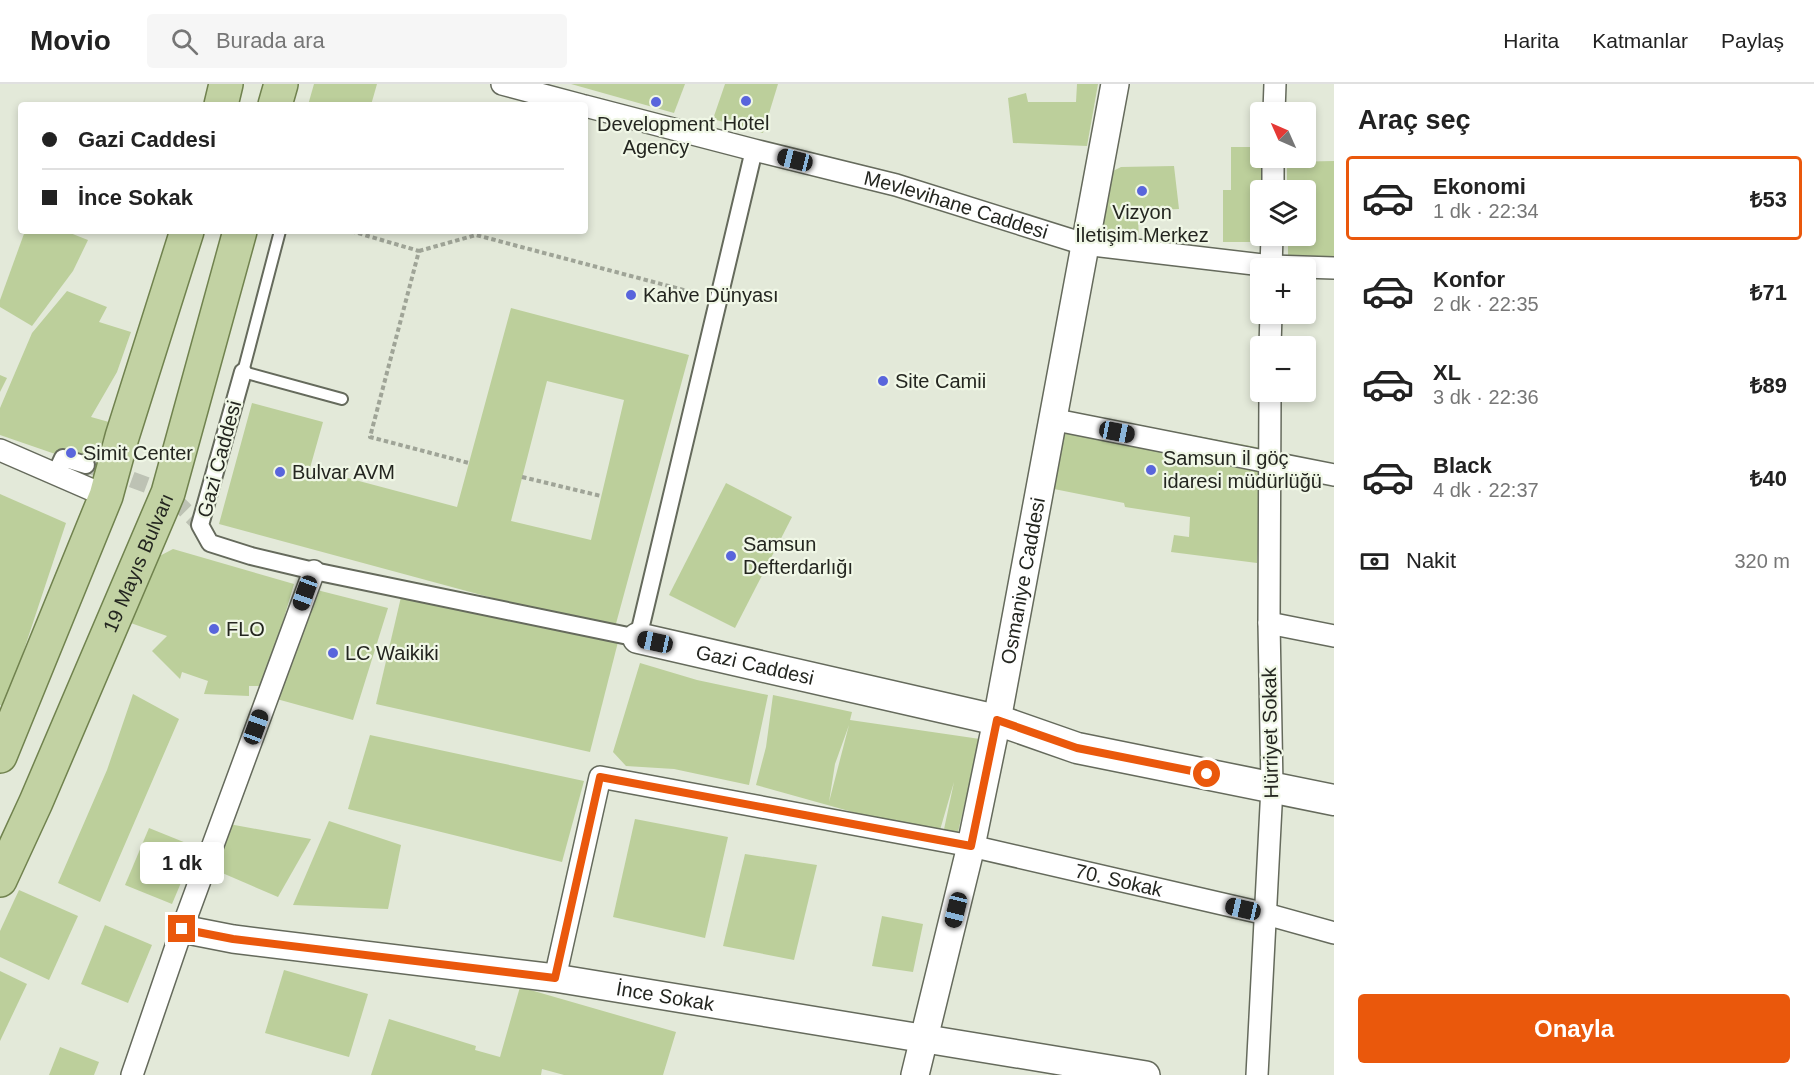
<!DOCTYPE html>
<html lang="tr">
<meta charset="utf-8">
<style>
:root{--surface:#fff;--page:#f6f6f6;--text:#222;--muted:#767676;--line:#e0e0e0;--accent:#ea580c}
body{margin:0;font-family:Helvetica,sans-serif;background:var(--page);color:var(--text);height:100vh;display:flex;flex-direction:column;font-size:22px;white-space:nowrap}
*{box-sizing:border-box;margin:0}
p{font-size:20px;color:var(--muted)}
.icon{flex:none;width:33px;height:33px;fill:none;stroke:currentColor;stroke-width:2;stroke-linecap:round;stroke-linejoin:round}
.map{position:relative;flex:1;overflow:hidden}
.drawer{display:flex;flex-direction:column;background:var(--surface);width:480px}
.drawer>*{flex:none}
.banner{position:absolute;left:18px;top:18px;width:570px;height:132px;border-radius:6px;box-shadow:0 3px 9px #0003;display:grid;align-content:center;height:132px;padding:0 24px;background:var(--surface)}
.needle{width:39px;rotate:315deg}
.controls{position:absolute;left:1250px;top:18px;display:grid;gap:12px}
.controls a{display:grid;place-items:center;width:66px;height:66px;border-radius:6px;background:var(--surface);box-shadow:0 3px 9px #0003;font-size:30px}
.end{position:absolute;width:27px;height:27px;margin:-14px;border:8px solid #ea580c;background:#fff;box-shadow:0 0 0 3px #fff}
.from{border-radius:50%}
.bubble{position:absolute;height:42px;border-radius:6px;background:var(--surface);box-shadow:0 3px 9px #0003;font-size:20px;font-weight:600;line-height:42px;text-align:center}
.car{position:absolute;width:18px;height:36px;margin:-18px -9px;border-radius:8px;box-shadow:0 0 4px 2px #0007;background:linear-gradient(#222 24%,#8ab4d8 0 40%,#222 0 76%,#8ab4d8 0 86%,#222 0)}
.banner b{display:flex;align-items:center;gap:21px;height:57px;font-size:22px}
.banner b+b{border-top:2px solid var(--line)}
.banner i{width:15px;height:15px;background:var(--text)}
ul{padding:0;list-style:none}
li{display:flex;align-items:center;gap:18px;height:84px;margin:0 12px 9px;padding:0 12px;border:3px solid transparent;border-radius:6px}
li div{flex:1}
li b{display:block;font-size:22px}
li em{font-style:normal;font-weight:600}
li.current{border-color:var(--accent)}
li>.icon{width:54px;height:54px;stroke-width:1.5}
h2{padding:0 24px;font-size:27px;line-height:72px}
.pay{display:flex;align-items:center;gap:15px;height:66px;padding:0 24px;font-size:22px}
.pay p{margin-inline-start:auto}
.primary-button{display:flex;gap:12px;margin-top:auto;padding:12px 24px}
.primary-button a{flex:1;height:69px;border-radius:6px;background:var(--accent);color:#fff;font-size:24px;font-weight:600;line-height:69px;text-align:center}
header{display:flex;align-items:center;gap:36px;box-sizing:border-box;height:84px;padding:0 30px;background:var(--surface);border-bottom:2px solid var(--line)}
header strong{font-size:28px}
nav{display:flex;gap:33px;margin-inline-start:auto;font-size:21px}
.search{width:420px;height:54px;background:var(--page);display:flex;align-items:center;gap:15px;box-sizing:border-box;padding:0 21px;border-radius:6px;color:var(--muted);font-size:22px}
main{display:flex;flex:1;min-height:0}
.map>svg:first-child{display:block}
</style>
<header>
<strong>Movio</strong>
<div class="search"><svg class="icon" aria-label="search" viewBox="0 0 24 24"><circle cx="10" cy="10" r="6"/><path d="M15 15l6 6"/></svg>Burada ara</div>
<nav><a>Harita</a><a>Katmanlar</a><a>Paylaş</a></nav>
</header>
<main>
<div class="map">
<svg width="1334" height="991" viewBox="0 0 1334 991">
<rect width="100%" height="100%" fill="#e3e9d9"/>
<g fill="#bccf9b" fill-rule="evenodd">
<polygon points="314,0 377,0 371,21 308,21"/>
<polygon points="571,0 685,0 674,29"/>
<polygon points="725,0 778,0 763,49 713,35"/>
<polygon points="1077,0 1098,0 1087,62 1013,59 1008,14 1026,9 1028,18 1076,18"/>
<polygon points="1231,63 1260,63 1260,74 1266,74 1266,106 1260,106 1260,152 1266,152 1266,158 1223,158 1223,106 1231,106"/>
<polygon points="1334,77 1334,183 1288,184 1288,152 1305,152 1305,106 1287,106 1287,78"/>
<polygon points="1174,82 1179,125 1138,127 1139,163 1098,157 1111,88 1121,83"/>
<polygon points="25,147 65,147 88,156 73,187 32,242 0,223 0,216"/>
<polygon points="67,207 107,223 99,238 131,248 117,288 91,333 109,338 93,383 0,351 0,324 32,249"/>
<path d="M511,224L689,271L614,547L219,440L252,319L323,338L310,384L457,423ZM547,297L624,316L591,456L511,437Z"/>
<polygon points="0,291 7,294 0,308"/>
<polygon points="1069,328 1267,365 1257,479 1171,468 1174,451 1189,453 1190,433 1125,423 1124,419 1054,405"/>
<polygon points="726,399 792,433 735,544 669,511"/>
<polygon points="0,410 66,439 5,623 0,621"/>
<polygon points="173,465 294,500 264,602 249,602 249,612 204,610 208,597 182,588 180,595 152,567 167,552 128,538 150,477"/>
<polygon points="317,506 388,524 353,636 273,614"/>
<polygon points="401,513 618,558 590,668 376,620"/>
<polygon points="640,579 697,596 768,611 749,701 674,685 626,682 613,668"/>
<polygon points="133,610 179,635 100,818 58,799 107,686"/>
<path d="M773,611L852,628L850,636L980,655L958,748L943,750L954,698L940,746L892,739L756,701L766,663ZM849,641L829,718L835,680Z"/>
<polygon points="370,651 584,697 562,778 348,725"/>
<polygon points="635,735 728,753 705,854 613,833"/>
<polygon points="329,737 401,761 388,825 293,821"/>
<polygon points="229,740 311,755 278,813 213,785"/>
<polygon points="149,744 196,763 172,820 125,801"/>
<polygon points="745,770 817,781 794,876 723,862"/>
<polygon points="19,806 78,832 49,896 0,873 0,847"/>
<polygon points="882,832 923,840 913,888 872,882"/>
<polygon points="105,841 152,861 128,919 81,900"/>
<polygon points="284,886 368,910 349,973 265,949"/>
<polygon points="0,887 27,900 0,957"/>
<polygon points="520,903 676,948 663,991 564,991 542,985 541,991 371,991 389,935 476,962 475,966 500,973"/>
<polygon points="60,963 99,978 94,991 49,991"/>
</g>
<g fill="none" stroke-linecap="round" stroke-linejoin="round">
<polyline stroke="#bdc2b4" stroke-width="16" stroke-dasharray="16 8" stroke-linecap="butt" points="86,381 112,388 168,409 200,441"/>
<g stroke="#656a5c" stroke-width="14">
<polyline id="service" points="280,147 243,288 342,315"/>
</g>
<g stroke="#656a5c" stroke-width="20">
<g id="pedestrian">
<polyline points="243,288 200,441 210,459 251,472 314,487 638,554 754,66"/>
<polyline points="56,389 63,374 86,381"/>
</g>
</g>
<g stroke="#656a5c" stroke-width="24">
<g id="minor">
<polyline points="502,0 581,21"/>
<path id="s1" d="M585,22L754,66L896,101L1084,160L1271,182L1334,184"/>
<polyline points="1274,28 1275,0"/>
<polyline points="1273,106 1273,74"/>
<polyline points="1271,184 1272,152"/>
<polyline points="1270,262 1271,230"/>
<polyline points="1051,335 1334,391"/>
<polyline points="0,366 106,412"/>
<polyline points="1269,539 1334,552"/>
<path id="s2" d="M555,894L600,693L971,762L1266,830L1334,849"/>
<polyline points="132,991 182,845 314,487"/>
<polyline points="1257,991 1272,703 1269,539 1270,308"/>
</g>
</g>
<g stroke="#656a5c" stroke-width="30">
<g id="tertiary">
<path id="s3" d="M182,845L233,855L555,894L1146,991"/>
<path id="s4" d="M915,991L971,762L997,636L1115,0"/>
</g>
</g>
<g stroke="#656a5c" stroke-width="33">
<g id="secondary">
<path id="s5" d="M638,554L997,636L1077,664L1334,716"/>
</g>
</g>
<g stroke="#70824e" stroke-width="36">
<g id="primary">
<polyline points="221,21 226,0"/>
<polyline points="275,21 281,0"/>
<polyline points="0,672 106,412 122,353 187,147"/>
<path id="s6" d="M0,796L36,718L168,409L240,147"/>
</g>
</g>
<g stroke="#9fa497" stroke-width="4" stroke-dasharray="4.5 3" stroke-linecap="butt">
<polyline points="351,147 419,167 370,353 469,379"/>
<polyline points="419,167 476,151 699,210"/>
<polyline points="522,393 601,412"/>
</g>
<use href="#service" stroke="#fff" stroke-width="10"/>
<use href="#pedestrian" stroke="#fff" stroke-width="16"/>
<use href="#minor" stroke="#fff" stroke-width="21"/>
<use href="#tertiary" stroke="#fff" stroke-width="27"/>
<use href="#secondary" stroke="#fff" stroke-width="30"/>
<use href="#primary" stroke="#c2d2a3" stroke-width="33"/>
</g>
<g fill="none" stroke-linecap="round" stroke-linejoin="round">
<polyline stroke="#ea580c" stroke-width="8" points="182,845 233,855 555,894 600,693 971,762 997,636 1077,664 1207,690"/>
</g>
<g fill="#5965dc" stroke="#f0f7e6" stroke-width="2">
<circle cx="746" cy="17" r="6"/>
<circle cx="656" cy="18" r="6"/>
<circle cx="1142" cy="107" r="6"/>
<circle cx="631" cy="211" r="6"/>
<circle cx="883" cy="297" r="6"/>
<circle cx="71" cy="369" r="6"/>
<circle cx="1151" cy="386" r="6"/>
<circle cx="280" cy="388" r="6"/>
<circle cx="731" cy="472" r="6"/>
<circle cx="214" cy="545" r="6"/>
<circle cx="333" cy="569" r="6"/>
</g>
<g text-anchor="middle" stroke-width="4.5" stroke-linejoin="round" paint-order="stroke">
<g font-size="20" fill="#242620" stroke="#f0f7e6" text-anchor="start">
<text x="746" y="46" text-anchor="middle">Hotel</text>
<text x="656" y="47" text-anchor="middle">Development<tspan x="656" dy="23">Agency</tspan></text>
<text x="1142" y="135" text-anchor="middle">Vizyon<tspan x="1142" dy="23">İletişim Merkez</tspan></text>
<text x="643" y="218">Kahve Dünyası</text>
<text x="895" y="304">Site Camii</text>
<text x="83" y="376">Simit Center</text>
<text x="1163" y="381">Samsun il göç<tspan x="1163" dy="23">idaresi müdürlüğü</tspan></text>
<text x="292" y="395">Bulvar AVM</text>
<text x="743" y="467">Samsun<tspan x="743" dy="23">Defterdarlığı</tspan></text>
<text x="226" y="552">FLO</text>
<text x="345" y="576">LC Waikiki</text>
</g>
<g font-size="20" fill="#242620" stroke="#f0f7e6">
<text dy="7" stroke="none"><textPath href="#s1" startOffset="384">Mevlevihane Caddesi</textPath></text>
<text transform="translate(219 375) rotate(-75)" y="7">Gazi Caddesi</text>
<text dy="7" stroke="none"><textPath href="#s6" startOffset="346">19 Mayıs Bulvarı</textPath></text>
<text dy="7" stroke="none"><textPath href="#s4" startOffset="506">Osmaniye Caddesi</textPath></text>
<text dy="7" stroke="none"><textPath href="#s5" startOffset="120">Gazi Caddesi</textPath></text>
<text transform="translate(1270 649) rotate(-91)" y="7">Hürriyet Sokak</text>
<text dy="7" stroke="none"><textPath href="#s2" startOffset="735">70. Sokak</textPath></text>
<text dy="7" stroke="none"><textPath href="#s3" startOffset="488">İnce Sokak</textPath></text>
</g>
</g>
</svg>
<div class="controls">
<a><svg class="needle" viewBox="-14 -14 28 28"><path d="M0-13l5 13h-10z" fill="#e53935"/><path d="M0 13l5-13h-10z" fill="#767676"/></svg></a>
<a><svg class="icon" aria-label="layers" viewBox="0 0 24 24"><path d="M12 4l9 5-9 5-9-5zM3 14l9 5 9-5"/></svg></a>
<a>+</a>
<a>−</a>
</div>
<i class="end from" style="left:1207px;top:690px"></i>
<i class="end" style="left:182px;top:845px"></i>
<div class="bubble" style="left:140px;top:758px;width:84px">1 dk</div>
<i class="car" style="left:795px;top:76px;rotate:284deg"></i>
<i class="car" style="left:1117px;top:348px;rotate:101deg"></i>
<i class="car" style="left:305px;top:509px;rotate:200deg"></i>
<i class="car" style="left:655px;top:558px;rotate:282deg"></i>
<i class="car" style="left:256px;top:643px;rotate:20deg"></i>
<i class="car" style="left:1243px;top:825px;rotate:283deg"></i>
<i class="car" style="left:956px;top:826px;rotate:194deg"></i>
<div class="banner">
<b><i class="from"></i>Gazi Caddesi</b>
<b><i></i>İnce Sokak</b>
</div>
</div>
<section class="drawer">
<h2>Araç seç</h2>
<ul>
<li class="current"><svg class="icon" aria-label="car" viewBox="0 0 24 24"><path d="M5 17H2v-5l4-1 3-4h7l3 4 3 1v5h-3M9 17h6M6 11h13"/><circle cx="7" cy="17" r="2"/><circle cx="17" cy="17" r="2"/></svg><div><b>Ekonomi</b><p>1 dk · 22:34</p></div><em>₺53</em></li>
<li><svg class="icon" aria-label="car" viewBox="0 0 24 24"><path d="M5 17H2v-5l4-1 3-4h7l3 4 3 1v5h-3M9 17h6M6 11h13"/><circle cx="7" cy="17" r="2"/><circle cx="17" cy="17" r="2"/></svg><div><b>Konfor</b><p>2 dk · 22:35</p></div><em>₺71</em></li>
<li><svg class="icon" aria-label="car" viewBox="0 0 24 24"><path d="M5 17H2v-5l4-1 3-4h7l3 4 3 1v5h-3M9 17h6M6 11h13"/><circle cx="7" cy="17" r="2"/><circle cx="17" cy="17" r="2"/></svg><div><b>XL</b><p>3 dk · 22:36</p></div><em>₺89</em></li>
<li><svg class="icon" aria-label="car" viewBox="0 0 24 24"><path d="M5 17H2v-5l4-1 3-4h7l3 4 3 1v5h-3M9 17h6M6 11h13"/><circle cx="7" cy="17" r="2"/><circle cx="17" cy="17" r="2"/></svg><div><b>Black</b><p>4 dk · 22:37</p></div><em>₺40</em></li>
</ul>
<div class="pay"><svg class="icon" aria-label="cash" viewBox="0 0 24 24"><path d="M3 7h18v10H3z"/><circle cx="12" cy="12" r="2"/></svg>Nakit<p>320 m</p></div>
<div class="primary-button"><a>Onayla</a></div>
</section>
</main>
